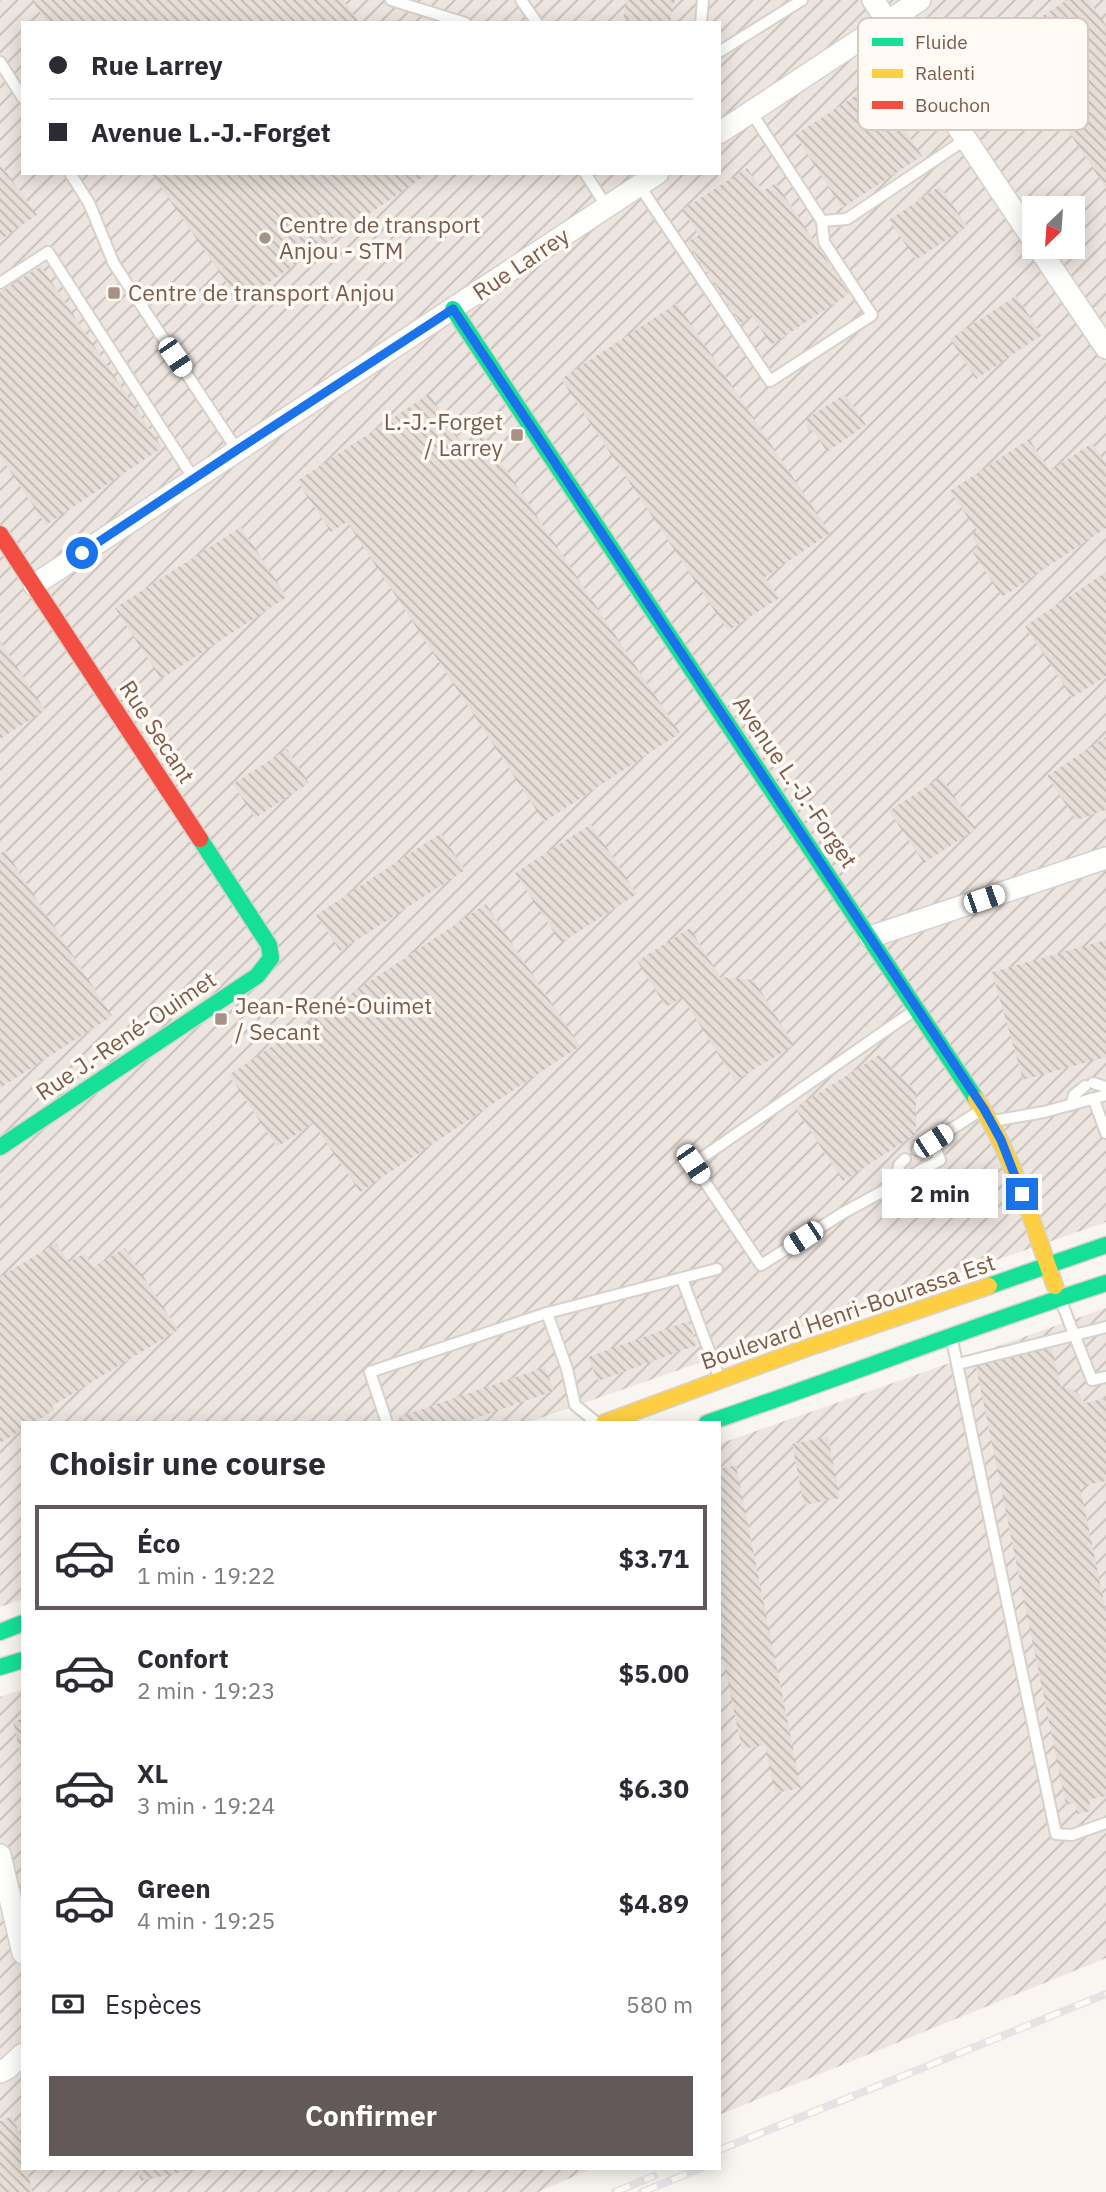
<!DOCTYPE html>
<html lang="fr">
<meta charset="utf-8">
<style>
:root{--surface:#fff;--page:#f2f2f3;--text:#2b2b33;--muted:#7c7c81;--line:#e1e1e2;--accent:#625958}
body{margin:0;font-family:"IBM Plex Sans",sans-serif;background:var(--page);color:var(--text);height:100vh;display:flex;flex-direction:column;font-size:26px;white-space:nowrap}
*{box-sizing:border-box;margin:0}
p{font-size:23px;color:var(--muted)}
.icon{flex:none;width:38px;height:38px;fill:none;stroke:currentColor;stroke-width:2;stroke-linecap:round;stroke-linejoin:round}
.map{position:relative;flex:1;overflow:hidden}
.drawer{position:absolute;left:21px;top:1421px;width:700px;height:749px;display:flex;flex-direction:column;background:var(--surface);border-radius:0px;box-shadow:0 4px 18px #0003}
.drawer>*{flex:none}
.top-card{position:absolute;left:21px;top:21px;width:700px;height:154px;border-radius:0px;box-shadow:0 4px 18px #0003;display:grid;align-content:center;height:154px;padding:0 28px;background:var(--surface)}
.needle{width:46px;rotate:205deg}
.fabs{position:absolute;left:1022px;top:196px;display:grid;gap:14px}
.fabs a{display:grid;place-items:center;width:63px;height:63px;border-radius:0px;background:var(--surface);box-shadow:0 4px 18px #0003;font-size:35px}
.end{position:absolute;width:32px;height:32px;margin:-16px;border:9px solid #1a73e8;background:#fff;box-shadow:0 0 0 4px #fff}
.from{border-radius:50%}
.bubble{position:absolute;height:49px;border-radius:0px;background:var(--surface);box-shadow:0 4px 18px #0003;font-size:23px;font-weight:700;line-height:49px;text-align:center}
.car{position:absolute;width:21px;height:42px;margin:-21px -10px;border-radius:9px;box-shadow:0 0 5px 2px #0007;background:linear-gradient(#fff 24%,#345 0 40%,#fff 0 76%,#345 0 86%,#fff 0)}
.top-card b{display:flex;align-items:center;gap:24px;height:66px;font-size:26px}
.top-card b+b{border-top:2px solid var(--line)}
.top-card i{width:18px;height:18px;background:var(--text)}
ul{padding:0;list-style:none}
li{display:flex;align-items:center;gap:21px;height:105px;margin:0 14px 10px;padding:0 14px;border:4px solid transparent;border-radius:0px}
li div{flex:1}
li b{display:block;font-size:26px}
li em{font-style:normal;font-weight:700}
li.active{border-color:var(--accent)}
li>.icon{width:63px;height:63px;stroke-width:1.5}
h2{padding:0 28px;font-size:32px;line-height:84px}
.pay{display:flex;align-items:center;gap:18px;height:77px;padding:0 28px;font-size:26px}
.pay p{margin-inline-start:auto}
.action{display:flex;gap:14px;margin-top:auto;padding:14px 28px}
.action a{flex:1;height:80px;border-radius:0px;background:var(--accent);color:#fff;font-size:28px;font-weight:700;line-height:80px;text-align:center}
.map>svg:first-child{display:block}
</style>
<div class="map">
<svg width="1106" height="2192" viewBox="0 0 1106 2192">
<defs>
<pattern id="industrial-furrows" width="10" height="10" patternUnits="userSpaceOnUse" patternTransform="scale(1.75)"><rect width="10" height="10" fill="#ede5e0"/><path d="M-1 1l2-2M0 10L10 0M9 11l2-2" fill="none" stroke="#c5bdb8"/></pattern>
<pattern id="building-back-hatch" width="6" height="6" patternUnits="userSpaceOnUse" patternTransform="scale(1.75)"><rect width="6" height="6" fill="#e6ded7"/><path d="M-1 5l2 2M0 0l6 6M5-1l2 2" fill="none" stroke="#bfb7b1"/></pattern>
</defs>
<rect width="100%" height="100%" fill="#f9f5f0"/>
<g fill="url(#industrial-furrows)" fill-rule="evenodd">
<path d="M0,0H1106V1222L526,1423H23V1599L0,1607ZM23,23H719V173H23ZM1034,208H1073V247H1034Z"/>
<polygon points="1106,1308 1106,1958 719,2115 719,1444"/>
<polygon points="23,1689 23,2168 593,2168 538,2192 0,2192 0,1697"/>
</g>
<g fill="url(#building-back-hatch)">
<polygon points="32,0 344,0 359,23 47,23"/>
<polygon points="627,0 675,0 670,23 645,23 623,18"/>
<polygon points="1067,0 1089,0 1106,25 1106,188 1007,39"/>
<polygon points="875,83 922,156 842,208 795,135"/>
<polygon points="0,163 37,215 0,240"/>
<polygon points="747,168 763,191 776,183 849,294 771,345 752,316 741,323 687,242 699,235 682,210"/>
<polygon points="151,173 429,173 240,302"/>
<polygon points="940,186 967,226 916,260 889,220"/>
<polygon points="41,266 162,448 46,525 0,456 0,292"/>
<polygon points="1016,296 1042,335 976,379 950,339"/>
<polygon points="677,303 830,533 765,577 779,598 728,631 561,379"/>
<polygon points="429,394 463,445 482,433 680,733 544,822 347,522 331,532 297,481"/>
<polygon points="845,394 866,425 827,452 813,430 810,432 805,424 807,422 806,419"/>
<polygon points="1029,439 1050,471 1092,443 1106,464 1106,528 1002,597 972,551 978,547 971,535 977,531 950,491"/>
<polygon points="241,527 287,597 161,679 115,608"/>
<polygon points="1106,572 1106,676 1072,698 1025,626"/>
<polygon points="0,641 45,710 0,739"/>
<polygon points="1106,737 1106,810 1076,820 1047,776"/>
<polygon points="287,749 309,783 255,818 233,784"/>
<polygon points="941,777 976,829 924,863 889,811"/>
<polygon points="591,824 637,894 561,943 515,873"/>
<polygon points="441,833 465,870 340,951 316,915"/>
<polygon points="5,850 112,1016 0,1088 0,854"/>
<polygon points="486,904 580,1046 360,1192 313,1123 277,1147 229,1075"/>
<polygon points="690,928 720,977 754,980 794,1045 735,1081 682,997 666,1007 637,961"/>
<polygon points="1106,940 1106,1057 1023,1080 992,972"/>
<polygon points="879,1055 916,1091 916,1134 843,1181 795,1108"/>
<polygon points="56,1243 69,1262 85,1253 93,1267 125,1248 178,1330 52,1406 54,1410 33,1423 23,1423 23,1429 0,1443 0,1277"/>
<polygon points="688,1321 697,1345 598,1381 588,1357"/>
<polygon points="1051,1345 1061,1387 1075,1390 1085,1403 1106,1398 1106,1481 1080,1486 1106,1612 1106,1796 1089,1800 1091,1811 1077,1814 1075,1803 1066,1805 975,1361"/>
<polygon points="545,1367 554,1391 461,1423 401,1423 399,1417"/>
<polygon points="828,1437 840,1498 804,1505 792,1444"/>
<polygon points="736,1465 801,1788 775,1793 765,1745 742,1749 719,1640 719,1469"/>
<polygon points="23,1719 23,1761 22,1761 13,1721"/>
<polygon points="12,2116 21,2138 23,2168 27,2168 32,2192 0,2192 0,2121"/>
<polygon points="138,2168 194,2168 194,2169 140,2181"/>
</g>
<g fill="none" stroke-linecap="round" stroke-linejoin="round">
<g stroke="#d7d1cb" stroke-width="14">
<g id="lane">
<polyline points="391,0 465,23"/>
<polyline points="521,0 537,23"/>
<polyline points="701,23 703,0"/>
<polyline points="719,52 802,0"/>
<polyline points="0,62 23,98"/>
<polyline points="70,173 89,203 114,264 237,450"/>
<polyline points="585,173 607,207"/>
<polyline points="639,185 770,381 872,315 824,242 822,221 751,112"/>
<polyline points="822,221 847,219 966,139"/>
<polyline points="0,283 48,252 194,479"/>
<polyline points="915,1010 693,1164 761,1265 843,1213 940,1160 933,1141 981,1110"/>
<polyline points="1093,1083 1106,1087"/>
<polyline points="1094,1100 1106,1133"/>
<polyline points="1071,1105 1074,1095 1085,1086"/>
<polyline points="993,1121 1044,1112 1106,1095"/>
<polyline points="917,1150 933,1141"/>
<polyline points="896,1184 899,1165 905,1159"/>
<polyline points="682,1279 719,1377"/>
<polyline points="1061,1301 1092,1380 1106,1377"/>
<polyline points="547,1313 717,1269"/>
<polyline points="952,1340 1056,1834 1072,1835 1106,1823"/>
<polyline points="958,1364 1106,1327"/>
<polyline points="387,1423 370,1372 547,1313 567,1369 575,1405 597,1423"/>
</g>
</g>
<g stroke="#d7d1cb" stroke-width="24">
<g id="street">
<polyline points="873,0 1034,241"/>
<polyline points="719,133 920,0"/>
<polyline points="1038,247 1106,348"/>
<polyline points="34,585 658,173"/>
<polyline points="870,937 1106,858"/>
<polyline points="0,1855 23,1953"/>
<polyline points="0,2072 8,2068 23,2054"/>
</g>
</g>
<g stroke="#d9d2cb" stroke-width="19">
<g id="fast">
<polyline points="453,309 976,1099"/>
<polyline points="0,1147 257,976 271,958 269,945 200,839"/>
<polyline points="989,1286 1106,1245"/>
<path d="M707,1423C841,1378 972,1326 1106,1283"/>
<polyline points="0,1632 23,1623"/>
<polyline points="0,1667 23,1660"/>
</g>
</g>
<g stroke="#d9d2cb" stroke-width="19">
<g id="slow">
<path d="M976,1099C1014,1155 1032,1223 1055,1286"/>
<polyline points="604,1423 801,1350 989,1286"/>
</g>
</g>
<g stroke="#d9d2cb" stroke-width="19">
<polyline id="jam" points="0,534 200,839"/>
</g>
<use href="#lane" stroke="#fefefd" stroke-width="10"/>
<use href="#street" stroke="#fefefd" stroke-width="21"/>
<use href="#fast" stroke="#16e098" stroke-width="16"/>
<use href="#slow" stroke="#ffcf43" stroke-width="16"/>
<use href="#jam" stroke="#f24e42" stroke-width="16"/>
<g stroke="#e6e3e7" stroke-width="8">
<g id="rail">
<polyline points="719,2150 1106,1994"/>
<polyline points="615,2192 654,2176"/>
<polyline points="642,2192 701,2168"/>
</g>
</g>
<use href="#rail" stroke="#fffaf3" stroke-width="5" stroke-dasharray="16" stroke-linecap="butt"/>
</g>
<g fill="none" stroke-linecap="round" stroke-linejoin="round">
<polyline stroke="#1a73e8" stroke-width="9" points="82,553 237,450 453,309 984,1109 1001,1140 1022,1194"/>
</g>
<g fill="#a69286" stroke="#fffaf3" stroke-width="2.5">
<circle cx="265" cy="238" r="7"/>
<rect x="107" y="286" width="14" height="14" rx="3.5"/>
<rect x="510" y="428" width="14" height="14" rx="3.5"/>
<rect x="214" y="1012" width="14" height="14" rx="3.5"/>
</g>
<g text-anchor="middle" stroke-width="7" stroke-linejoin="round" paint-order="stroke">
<g font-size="23" fill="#7a5c4d" stroke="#fffaf3" text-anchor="start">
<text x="279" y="233">Centre de transport<tspan x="279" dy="26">Anjou - STM</tspan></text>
<text x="128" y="301">Centre de transport Anjou</text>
<text x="503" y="430" text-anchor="end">L.-J.-Forget<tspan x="503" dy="26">/ Larrey</tspan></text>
<text x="235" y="1014">Jean-René-Ouimet<tspan x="235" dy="26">/ Secant</tspan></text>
</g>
<g font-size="23" fill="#7a5c4d" stroke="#fffaf3">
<text transform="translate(521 264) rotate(-34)" y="8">Rue Larrey</text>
<text transform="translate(157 732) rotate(57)" y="8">Rue Secant</text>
<text transform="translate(795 782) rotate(56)" y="8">Avenue L.-J.-Forget</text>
<text transform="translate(126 1036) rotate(-34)" y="8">Rue J.-René-Ouimet</text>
<text transform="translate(848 1312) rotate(-19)" y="8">Boulevard Henri-Bourassa Est</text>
</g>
</g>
<rect x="858" y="18" width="230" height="112" rx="10" fill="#fffaf3" stroke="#d7cbc1" stroke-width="2"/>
<rect x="872" y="38" width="31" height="8" fill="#16e098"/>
<rect x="872" y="69" width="31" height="9" fill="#ffcf43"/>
<rect x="872" y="101" width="31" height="8" fill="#f24e42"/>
<g font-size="19" fill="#7a5c4d">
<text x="915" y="49">Fluide</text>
<text x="915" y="80">Ralenti</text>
<text x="915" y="112">Bouchon</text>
</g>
</svg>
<div class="fabs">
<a><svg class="needle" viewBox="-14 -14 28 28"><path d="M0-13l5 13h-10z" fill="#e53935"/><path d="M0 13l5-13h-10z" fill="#7c7c81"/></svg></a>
</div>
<i class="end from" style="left:82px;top:553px"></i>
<i class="end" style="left:1022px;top:1194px"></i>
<div class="bubble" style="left:882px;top:1169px;width:116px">2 min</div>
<i class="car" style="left:175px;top:357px;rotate:146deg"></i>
<i class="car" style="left:984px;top:899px;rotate:71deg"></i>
<i class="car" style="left:933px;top:1141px;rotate:57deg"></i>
<i class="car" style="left:693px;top:1164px;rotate:146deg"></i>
<i class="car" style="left:803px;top:1238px;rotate:237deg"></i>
<div class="top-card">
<b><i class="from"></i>Rue Larrey</b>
<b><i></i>Avenue L.-J.-Forget</b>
</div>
<section class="drawer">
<h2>Choisir une course</h2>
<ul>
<li class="active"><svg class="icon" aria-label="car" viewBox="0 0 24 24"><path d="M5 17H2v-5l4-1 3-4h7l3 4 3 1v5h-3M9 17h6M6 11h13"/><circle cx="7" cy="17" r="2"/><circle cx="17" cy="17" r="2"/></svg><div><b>Éco</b><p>1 min · 19:22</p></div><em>$3.71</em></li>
<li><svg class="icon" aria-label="car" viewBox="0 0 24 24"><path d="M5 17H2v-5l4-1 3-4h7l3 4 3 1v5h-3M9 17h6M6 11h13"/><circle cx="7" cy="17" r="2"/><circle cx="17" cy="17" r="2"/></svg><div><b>Confort</b><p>2 min · 19:23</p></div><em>$5.00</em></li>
<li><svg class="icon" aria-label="car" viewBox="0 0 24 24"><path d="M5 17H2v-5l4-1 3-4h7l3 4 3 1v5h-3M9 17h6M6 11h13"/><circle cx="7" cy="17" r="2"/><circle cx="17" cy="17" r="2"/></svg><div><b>XL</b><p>3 min · 19:24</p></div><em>$6.30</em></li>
<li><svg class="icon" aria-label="car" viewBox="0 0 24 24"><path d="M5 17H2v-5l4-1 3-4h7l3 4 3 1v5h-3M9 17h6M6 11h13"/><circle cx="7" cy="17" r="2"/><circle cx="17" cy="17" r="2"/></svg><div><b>Green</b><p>4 min · 19:25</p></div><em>$4.89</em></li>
</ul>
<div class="pay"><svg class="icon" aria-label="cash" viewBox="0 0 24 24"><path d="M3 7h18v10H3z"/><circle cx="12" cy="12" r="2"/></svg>Espèces<p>580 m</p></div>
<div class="action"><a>Confirmer</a></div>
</section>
</div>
